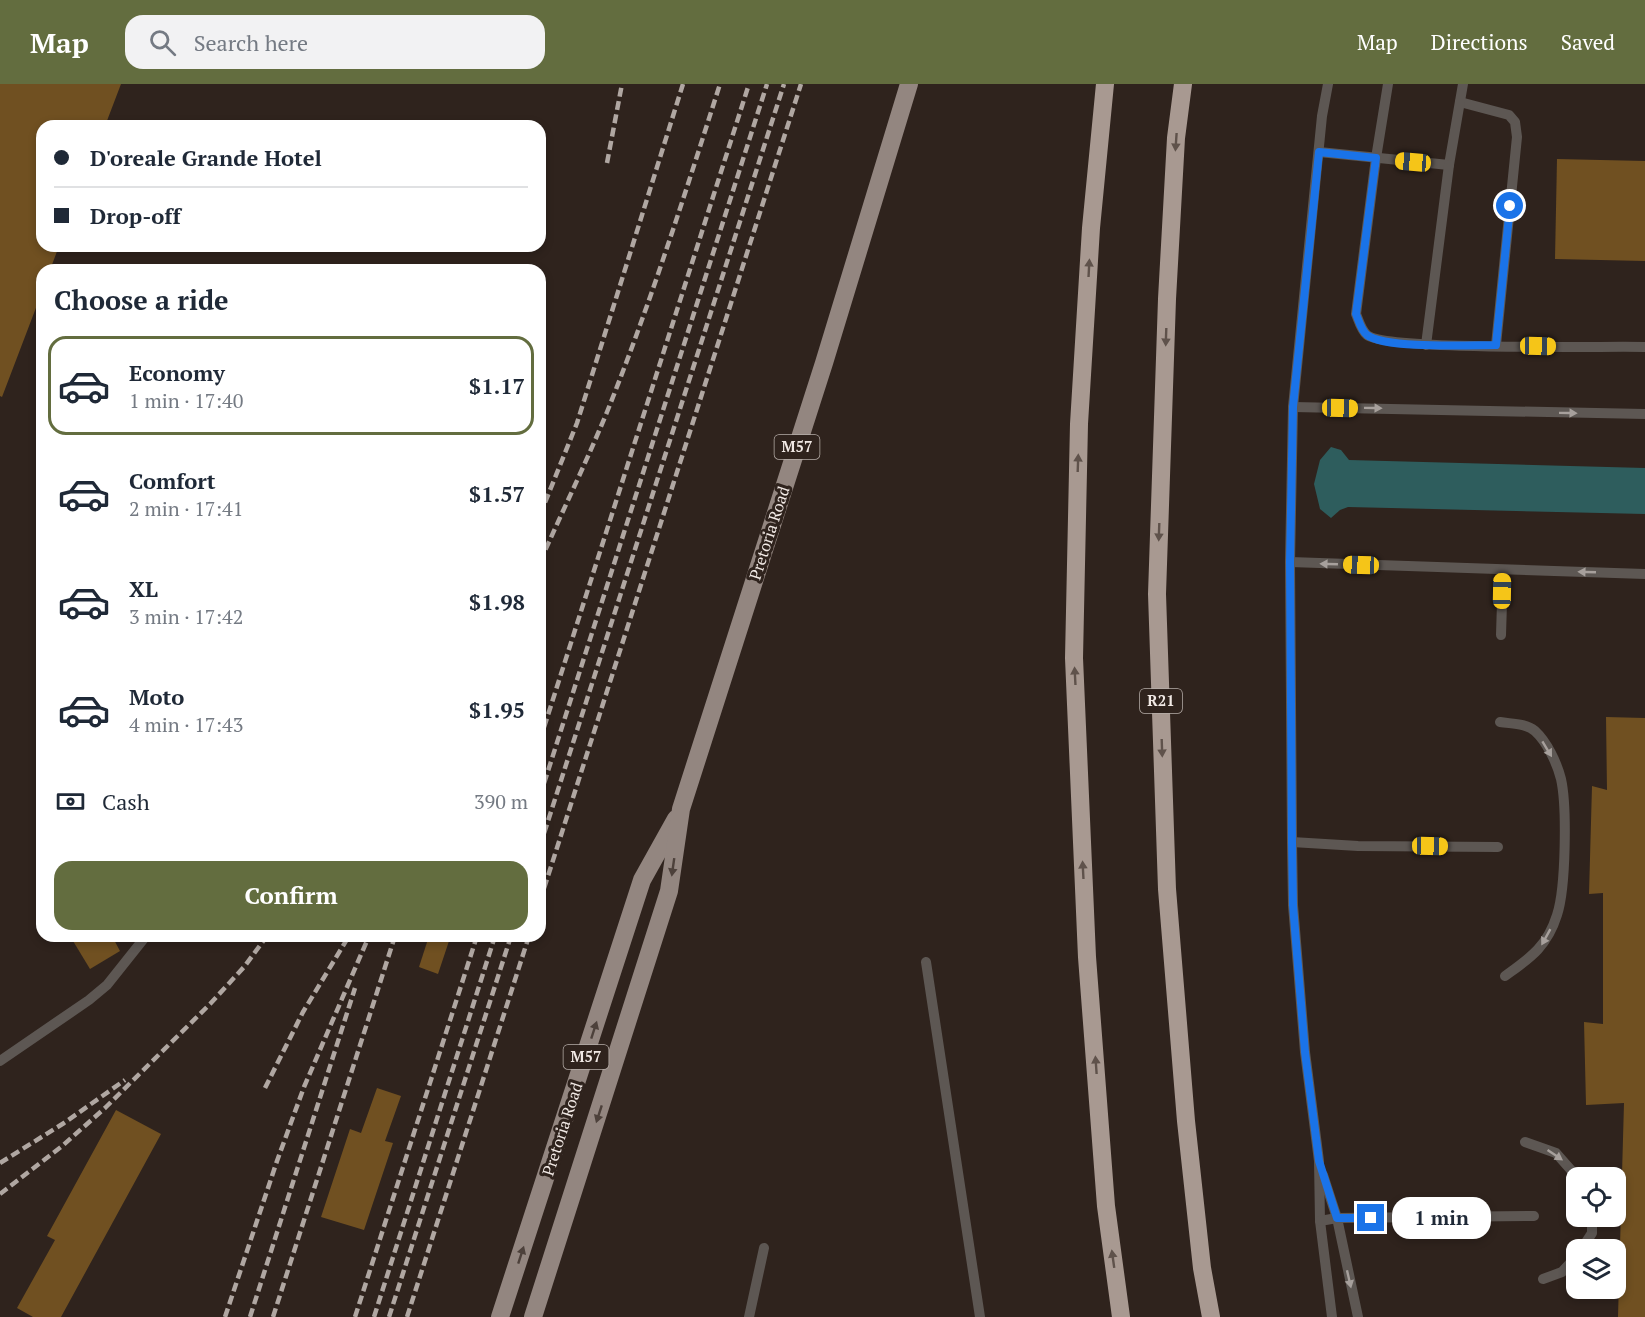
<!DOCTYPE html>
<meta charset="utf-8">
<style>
:root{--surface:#fff;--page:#f2f2f3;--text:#1f2937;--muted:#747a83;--line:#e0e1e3;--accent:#636d3f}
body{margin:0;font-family:"PT Serif",serif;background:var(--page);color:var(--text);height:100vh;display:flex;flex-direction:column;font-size:22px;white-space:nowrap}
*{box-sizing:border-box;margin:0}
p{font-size:20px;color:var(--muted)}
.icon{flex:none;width:33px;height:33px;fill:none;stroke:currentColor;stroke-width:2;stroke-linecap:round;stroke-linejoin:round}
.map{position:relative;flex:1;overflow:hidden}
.sheet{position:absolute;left:36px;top:180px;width:510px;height:678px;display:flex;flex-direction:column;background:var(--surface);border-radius:18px;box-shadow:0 3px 9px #0003}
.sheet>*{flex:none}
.top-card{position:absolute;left:36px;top:36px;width:510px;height:132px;border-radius:18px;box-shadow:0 3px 9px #0003;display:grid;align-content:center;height:132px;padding:0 18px;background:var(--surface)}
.fabs{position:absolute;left:1566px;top:1083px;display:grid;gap:12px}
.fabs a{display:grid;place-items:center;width:60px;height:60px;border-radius:12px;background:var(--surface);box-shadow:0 3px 9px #0003;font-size:30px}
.end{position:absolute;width:27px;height:27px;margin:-14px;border:8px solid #1a73e8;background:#fff;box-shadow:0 0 0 3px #fff}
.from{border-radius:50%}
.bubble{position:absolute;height:42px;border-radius:18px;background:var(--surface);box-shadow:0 3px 9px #0003;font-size:20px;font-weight:700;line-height:42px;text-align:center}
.car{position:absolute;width:18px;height:36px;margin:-18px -9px;border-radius:8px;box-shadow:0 0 4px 2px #0007;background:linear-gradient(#f5c518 24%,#345 0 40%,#f5c518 0 76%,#345 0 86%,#f5c518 0)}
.top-card b{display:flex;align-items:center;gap:21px;height:57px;font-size:22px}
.top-card b+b{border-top:2px solid var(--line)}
.top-card i{width:15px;height:15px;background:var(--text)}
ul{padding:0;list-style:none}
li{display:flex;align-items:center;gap:18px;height:99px;margin:0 12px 9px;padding:0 6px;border:3px solid transparent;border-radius:18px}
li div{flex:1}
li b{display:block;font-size:22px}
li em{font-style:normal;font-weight:700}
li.selected{border-color:var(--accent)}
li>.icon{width:54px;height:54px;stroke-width:1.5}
h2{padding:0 18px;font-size:27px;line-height:72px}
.pay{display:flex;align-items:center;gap:15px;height:66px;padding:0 18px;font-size:22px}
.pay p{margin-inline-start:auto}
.cta{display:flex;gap:12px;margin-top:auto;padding:12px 18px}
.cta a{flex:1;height:69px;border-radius:18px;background:var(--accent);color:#fff;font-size:24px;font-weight:700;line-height:69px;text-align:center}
header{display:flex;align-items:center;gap:36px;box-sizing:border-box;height:84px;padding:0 30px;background:var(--accent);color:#fff}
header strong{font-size:28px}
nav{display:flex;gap:33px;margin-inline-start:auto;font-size:21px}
.search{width:420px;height:54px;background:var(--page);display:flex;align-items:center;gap:15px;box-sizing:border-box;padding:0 21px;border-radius:18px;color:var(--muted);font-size:22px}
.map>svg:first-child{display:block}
</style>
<header>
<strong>Map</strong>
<div class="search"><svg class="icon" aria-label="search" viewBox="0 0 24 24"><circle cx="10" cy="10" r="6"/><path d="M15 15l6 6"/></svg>Search here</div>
<nav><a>Map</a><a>Directions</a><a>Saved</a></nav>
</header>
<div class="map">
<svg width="1645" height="1233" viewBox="0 0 1645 1233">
<rect width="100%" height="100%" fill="#2f231d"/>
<polygon fill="#2e5d5d" points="1331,363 1341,366 1349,376 1645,384 1645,430 1348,423 1340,426 1331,434 1320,425 1314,400 1320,376"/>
<g fill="#705021">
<polygon points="0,0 121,0 105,42 42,42 42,162 59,162 50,186 42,186 42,208 2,313 0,312"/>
<polygon points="1557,75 1645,77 1645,177 1555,175"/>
<polygon points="1606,633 1645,634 1645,1233 1618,1233 1624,1019 1586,1021 1584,938 1603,940 1603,809 1589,810 1592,702 1607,706"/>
<polygon points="70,852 112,852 120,867 90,885"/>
<polygon points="429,852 449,857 438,890 419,883"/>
<polygon points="377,1004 401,1012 385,1057 393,1059 364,1146 321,1133 350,1045 361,1049"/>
<polygon points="116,1026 161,1050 61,1233 33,1233 17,1224 55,1156 47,1152"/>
</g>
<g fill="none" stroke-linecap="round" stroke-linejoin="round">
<g stroke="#5d5753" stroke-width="10">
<polyline points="1328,0 1322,32 1293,323 1290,478 1292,758 1293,821 1305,968 1319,1077 1320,1137 1332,1233"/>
<path d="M1388,0L1376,74L1356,230C1359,237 1361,246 1367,251C1387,267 1605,262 1645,263"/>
<polyline points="1460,18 1509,31 1515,38 1517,53 1496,261"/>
<polyline points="1319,68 1449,81 1463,0"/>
<polyline points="1426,261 1449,81"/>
<polyline points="1293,323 1645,330"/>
<polyline points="1290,478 1645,490"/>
<polyline points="1501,551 1503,486"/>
<path d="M1500,638C1512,640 1525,639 1535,647C1547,658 1557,679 1561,695C1567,722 1566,804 1557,831C1547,863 1530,874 1505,892"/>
<polyline points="1292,758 1358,762 1498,763"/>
<polyline points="926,878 980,1233"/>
<polyline points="0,977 89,916 107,901 146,852"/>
<polyline points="1525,1058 1556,1069 1578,1094"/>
<polyline points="1323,1091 1337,1134 1358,1233"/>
<polyline points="1320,1137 1337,1134 1534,1132"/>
<polyline points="1581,1166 1592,1149 1592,1132"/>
<polyline points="1543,1195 1562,1188 1576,1173"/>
<polyline points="749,1233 764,1164"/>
</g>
<g stroke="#938680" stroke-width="18">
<polyline points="500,1233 642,796 676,735"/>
<polyline points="533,1233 669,807 681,725 824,279 909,0"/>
</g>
<g stroke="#a89991" stroke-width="18">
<polyline points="1105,0 1091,144 1079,340 1074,574 1087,873 1106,1122 1121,1233"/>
<polyline points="1183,0 1176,54 1167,215 1157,510 1167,805 1186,1037 1202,1184 1211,1233"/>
</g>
<g stroke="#b0a7a2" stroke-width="4.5" stroke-dasharray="9 4.5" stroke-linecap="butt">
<polyline points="607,79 622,0"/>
<polyline points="540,431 577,339 683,0"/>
<path d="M540,478C562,428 586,379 607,328C650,221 685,110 720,0"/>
<polyline points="540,656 749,0"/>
<polyline points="540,712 767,0"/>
<polyline points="540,762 784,0"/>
<polyline points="540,817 801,0"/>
<polyline points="265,1004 303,928 349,852"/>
<polyline points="0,1079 64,1039 125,996"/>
<polyline points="0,1110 61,1063 105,1024 210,920 244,883 267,852"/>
<polyline points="225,1233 277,1077 304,1003 369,852"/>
<polyline points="250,1233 355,904"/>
<polyline points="273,1233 395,852"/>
<polyline points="355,1233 477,852"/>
<polyline points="374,1233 495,852"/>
<polyline points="389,1233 511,852"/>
<polyline points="407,1233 529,852"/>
</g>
</g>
<defs><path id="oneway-solid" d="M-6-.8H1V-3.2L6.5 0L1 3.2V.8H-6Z" transform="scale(1.5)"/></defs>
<g fill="#5f524b">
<use href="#oneway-solid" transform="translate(1176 58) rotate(94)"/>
<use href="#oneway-solid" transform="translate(1089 184) rotate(-87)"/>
<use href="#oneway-solid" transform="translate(1166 253) rotate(92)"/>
<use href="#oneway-solid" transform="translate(1078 379) rotate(-88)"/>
<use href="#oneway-solid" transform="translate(1159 448) rotate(92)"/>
<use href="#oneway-solid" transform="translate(1075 592) rotate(-93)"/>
<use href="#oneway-solid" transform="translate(1162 664) rotate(88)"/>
<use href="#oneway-solid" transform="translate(1083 786) rotate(-93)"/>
<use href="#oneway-solid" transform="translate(1096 981) rotate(-94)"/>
<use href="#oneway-solid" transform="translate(1113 1175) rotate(-98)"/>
</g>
<g fill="#a7a09c">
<use href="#oneway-solid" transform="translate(1373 324) rotate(1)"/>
<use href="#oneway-solid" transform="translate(1568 329) rotate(1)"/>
<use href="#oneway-solid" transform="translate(1329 480) rotate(-178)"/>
<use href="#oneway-solid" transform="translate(1587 488) rotate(-178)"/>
<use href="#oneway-solid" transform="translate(1547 665) rotate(59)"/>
<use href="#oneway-solid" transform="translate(1546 853) rotate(119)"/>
<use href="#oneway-solid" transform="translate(1555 1071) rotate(34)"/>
<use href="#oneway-solid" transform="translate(1349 1195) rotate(77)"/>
</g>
<g fill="#4d413b">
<use href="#oneway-solid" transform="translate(673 783) rotate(98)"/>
<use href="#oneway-solid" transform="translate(594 946) rotate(-72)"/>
<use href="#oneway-solid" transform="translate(599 1030) rotate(108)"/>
<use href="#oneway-solid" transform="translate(521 1171) rotate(-72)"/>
</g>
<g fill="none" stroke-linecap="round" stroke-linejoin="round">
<path stroke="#1a73e8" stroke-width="8" d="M1371,1134H1337L1319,1077L1305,968L1293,821L1292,758L1290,478L1293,323L1319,68L1376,74L1356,230C1359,237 1361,246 1367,251C1385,265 1470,261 1496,261L1510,122"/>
</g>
<g text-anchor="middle" stroke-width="6" stroke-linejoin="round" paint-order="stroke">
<g fill="#2f231d" stroke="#b7aea9" stroke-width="1.5">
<rect x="774.5" y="351" width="45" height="24" rx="4.5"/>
<rect x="1140" y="605" width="42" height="24" rx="4.5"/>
<rect x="563.5" y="961" width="45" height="24" rx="4.5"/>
</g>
<g font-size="15" font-weight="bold" fill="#f1e9e5">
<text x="797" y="368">M57</text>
<text x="1161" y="622">R21</text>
<text x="586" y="978">M57</text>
</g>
<g font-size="16" fill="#f1e9e5" stroke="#2f231d">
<text transform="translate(769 449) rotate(-72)" y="6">Pretoria Road</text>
<text transform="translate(562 1045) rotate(-72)" y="6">Pretoria Road</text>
</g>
</g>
</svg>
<div class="fabs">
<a><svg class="icon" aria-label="locate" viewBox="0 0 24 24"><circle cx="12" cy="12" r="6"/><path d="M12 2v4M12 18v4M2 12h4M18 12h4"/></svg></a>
<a><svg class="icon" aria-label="layers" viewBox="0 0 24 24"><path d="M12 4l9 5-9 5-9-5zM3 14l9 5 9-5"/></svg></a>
</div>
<i class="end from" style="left:1510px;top:122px"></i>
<i class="end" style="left:1371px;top:1134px"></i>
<div class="bubble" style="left:1392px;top:1113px;width:99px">1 min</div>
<i class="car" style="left:1413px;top:78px;rotate:275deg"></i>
<i class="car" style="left:1538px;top:262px;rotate:91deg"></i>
<i class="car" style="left:1340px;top:324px;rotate:91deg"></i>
<i class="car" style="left:1361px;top:481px;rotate:272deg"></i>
<i class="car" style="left:1502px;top:507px;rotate:1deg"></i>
<i class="car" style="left:1430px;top:762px;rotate:91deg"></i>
<div class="top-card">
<b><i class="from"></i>D'oreale Grande Hotel</b>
<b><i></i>Drop-off</b>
</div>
<section class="sheet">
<h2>Choose a ride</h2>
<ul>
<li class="selected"><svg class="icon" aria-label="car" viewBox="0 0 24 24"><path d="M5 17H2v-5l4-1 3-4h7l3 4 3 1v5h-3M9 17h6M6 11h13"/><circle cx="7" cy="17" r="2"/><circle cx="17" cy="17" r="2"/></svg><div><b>Economy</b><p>1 min · 17:40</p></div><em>$1.17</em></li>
<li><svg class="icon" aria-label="car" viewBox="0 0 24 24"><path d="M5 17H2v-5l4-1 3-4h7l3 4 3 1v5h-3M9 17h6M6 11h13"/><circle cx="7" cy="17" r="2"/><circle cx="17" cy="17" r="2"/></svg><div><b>Comfort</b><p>2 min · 17:41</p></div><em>$1.57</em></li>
<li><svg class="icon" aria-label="car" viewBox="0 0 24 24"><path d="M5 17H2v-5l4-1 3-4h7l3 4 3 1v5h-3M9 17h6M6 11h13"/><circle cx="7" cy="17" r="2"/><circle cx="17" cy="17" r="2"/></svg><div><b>XL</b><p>3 min · 17:42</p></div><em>$1.98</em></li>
<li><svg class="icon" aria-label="car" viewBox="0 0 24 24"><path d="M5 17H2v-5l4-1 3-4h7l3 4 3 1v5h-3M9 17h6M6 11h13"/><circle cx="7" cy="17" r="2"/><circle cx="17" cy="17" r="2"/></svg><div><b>Moto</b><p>4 min · 17:43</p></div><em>$1.95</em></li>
</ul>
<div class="pay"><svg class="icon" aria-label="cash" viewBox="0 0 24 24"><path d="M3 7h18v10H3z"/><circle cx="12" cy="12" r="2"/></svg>Cash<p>390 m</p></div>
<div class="cta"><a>Confirm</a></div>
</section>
</div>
